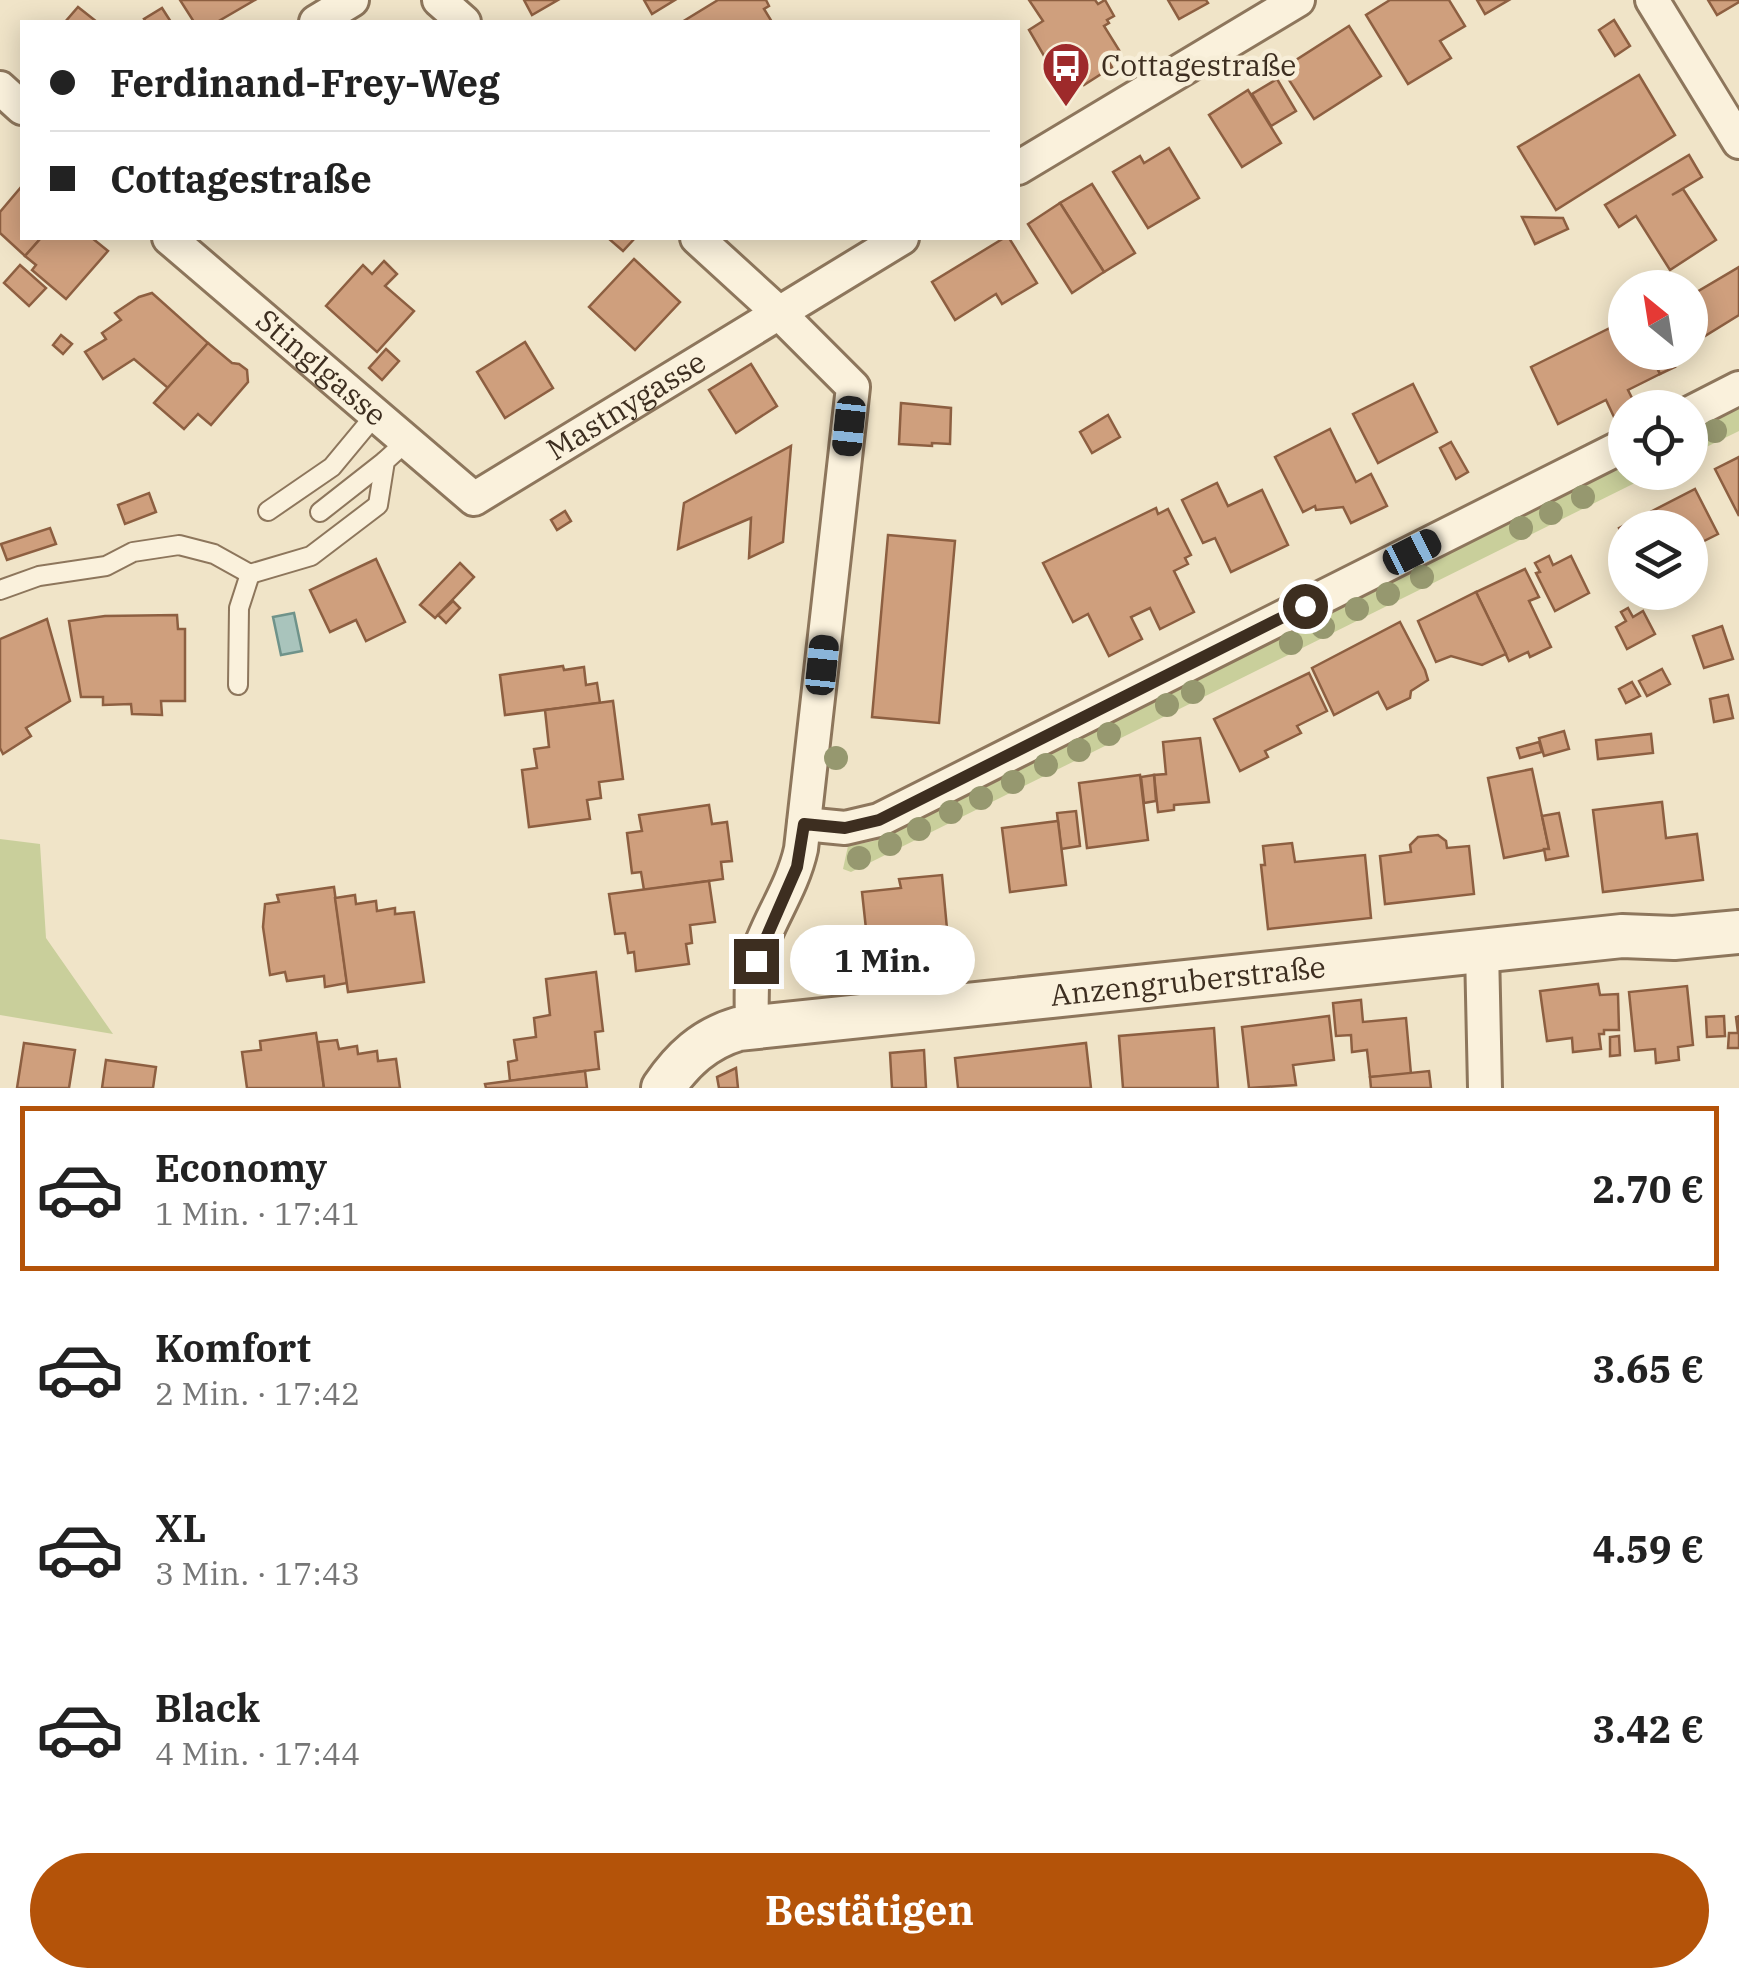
<!DOCTYPE html>
<html lang="de">
<meta charset="utf-8">
<style>
:root{--surface:#fff;--page:#f6f6f6;--text:#222;--muted:#767676;--line:#e0e0e0;--accent:#b45309}
body{margin:0;font-family:"IBM Plex Serif",serif;background:var(--page);color:var(--text);height:100vh;display:flex;flex-direction:column;font-size:38px;white-space:nowrap}
*{box-sizing:border-box;margin:0}
p{font-size:32px;color:var(--muted)}
.icon{flex:none;width:55px;height:55px;fill:none;stroke:currentColor;stroke-width:2;stroke-linecap:round;stroke-linejoin:round}
.map{position:relative;height:1088px;overflow:hidden}
.drawer{display:flex;flex-direction:column;background:var(--surface);flex:1}
.drawer>*{flex:none}
.guide{position:absolute;left:20px;top:20px;width:1000px;height:220px;border-radius:0px;box-shadow:0 5px 25px #0003;display:grid;align-content:center;height:220px;padding:0 30px;background:var(--surface)}
.needle{width:65px;rotate:330deg}
.tools{position:absolute;left:1608px;top:270px;display:grid;gap:20px}
.tools a{display:grid;place-items:center;width:100px;height:100px;border-radius:50%;background:var(--surface);box-shadow:0 5px 25px #0003;font-size:50px}
.end{position:absolute;width:45px;height:45px;margin:-22px;border:12px solid #3d2e20;background:#fff;box-shadow:0 0 0 5px #fff}
.from{border-radius:50%}
.bubble{position:absolute;height:70px;border-radius:35px;background:var(--surface);box-shadow:0 5px 25px #0003;font-size:32px;font-weight:700;line-height:70px;text-align:center}
.car{position:absolute;width:30px;height:60px;margin:-30px -15px;border-radius:12px;box-shadow:0 0 8px 2px #0007;background:linear-gradient(#222 24%,#8ab4d8 0 40%,#222 0 76%,#8ab4d8 0 86%,#222 0)}
.guide b{display:flex;align-items:center;gap:35px;height:95px;font-size:38px}
.guide b+b{border-top:2px solid var(--line)}
.guide i{width:25px;height:25px;background:var(--text)}
ul{padding:18px 0 0;list-style:none}
li{display:flex;align-items:center;gap:30px;height:165px;margin:0 20px 15px;padding:0 10px;border:5px solid transparent;border-radius:0px}
li div{flex:1}
li b{display:block;font-size:38px}
li em{font-style:normal;font-weight:700}
li.active{border-color:var(--accent)}
li>.icon{width:90px;height:90px;stroke-width:1.5}
.cta{display:flex;gap:20px;margin-top:auto;padding:20px 30px}
.cta a{flex:1;height:115px;border-radius:60px;background:var(--accent);color:#fff;font-size:40px;font-weight:700;line-height:115px;text-align:center}
.map>svg:first-child{display:block}
</style>
<div class="map">
<svg width="1739" height="1088" viewBox="0 0 1739 1088">
<rect width="100%" height="100%" fill="#f0e4c8"/>
<g fill="#c9cf9b">
<polygon points="1739,407 1739,431 1690,455 1690,431"/>
<polygon points="1625,464 1625,472 1655,473 851,872 843,869 848,846 874,841"/>
<polygon points="0,839 40,844 46,938 113,1034 0,1015"/>
</g>
<polygon fill="#a9c4bc" stroke="#6f938a" stroke-width="2.5" points="294,613 302,651 281,655 273,617"/>
<g fill="#cf9f7d" stroke="#8d5f41" stroke-width="2.5">
<polygon points="180,0 255,0 217,22 194,22"/>
<polygon points="524,0 558,0 532,15"/>
<polygon points="644,0 675,0 652,14"/>
<polygon points="718,0 766,0 769,6 764,9 772,22 682,22"/>
<polygon points="1029,0 1095,0 1098,4 1105,0 1114,16 1107,20 1109,23 1104,26 1119,50 1106,57 1112,67 1084,85 1078,74 1066,81 1052,58 1047,61 1029,30 1043,21"/>
<polygon points="1168,0 1206,0 1208,3 1179,19"/>
<polygon points="1390,0 1449,0 1465,26 1440,41 1451,58 1408,84 1366,15"/>
<polygon points="1477,0 1509,0 1485,14"/>
<polygon points="1708,0 1739,0 1739,2 1717,15"/>
<polygon points="78,7 97,22 65,22"/>
<polygon points="162,8 171,22 146,22 144,19"/>
<polygon points="1614,20 1630,46 1615,56 1599,30"/>
<polygon points="1349,26 1381,76 1314,119 1282,69"/>
<polygon points="1639,75 1675,135 1556,210 1518,147"/>
<polygon points="1277,79 1296,111 1271,126 1252,94"/>
<polygon points="1248,90 1281,143 1242,167 1209,115"/>
<polygon points="1169,148 1199,198 1148,228 1113,172 1140,156 1144,163"/>
<polygon points="1689,155 1702,177 1672,195 1683,189 1716,240 1670,270 1636,216 1619,227 1605,205"/>
<polygon points="1092,184 1135,253 1104,272 1060,203"/>
<polygon points="22,186 22,238 41,238 25,256 0,233 0,212"/>
<polygon points="1060,203 1104,272 1072,293 1028,224"/>
<polygon points="1522,217 1563,218 1568,229 1535,244"/>
<polygon points="41,238 92,238 108,251 66,299 32,270 36,265 25,256"/>
<polygon points="608,238 635,238 623,251"/>
<polygon points="1004,238 1009,238 1037,283 1002,304 996,294 955,320 932,282"/>
<polygon points="634,259 680,302 635,350 589,307"/>
<polygon points="384,261 397,274 385,286 414,311 377,352 326,306 363,265 372,274"/>
<polygon points="20,265 46,288 29,306 4,283"/>
<polygon points="1739,267 1739,315 1705,336 1690,311 1690,296"/>
<polygon points="152,293 208,343 168,388 134,359 103,379 85,352 106,339 102,333 121,320 115,313 139,297"/>
<polygon points="1622,322 1625,325 1625,352 1650,352 1660,374 1628,390 1636,406 1625,408 1625,411 1614,417 1606,400 1558,424 1531,367"/>
<polygon points="61,335 72,344 63,354 53,345"/>
<polygon points="525,342 553,388 505,418 477,372"/>
<polygon points="208,343 232,363 239,364 247,370 248,382 211,425 198,414 184,429 154,403"/>
<polygon points="386,349 399,361 382,380 369,368"/>
<polygon points="1650,352 1667,352 1675,367 1660,374"/>
<polygon points="751,364 777,406 736,433 709,390"/>
<polygon points="1413,384 1437,432 1378,463 1353,414"/>
<polygon points="901,403 951,408 950,444 932,443 932,446 899,444"/>
<polygon points="1108,415 1120,437 1092,453 1080,432"/>
<polygon points="1330,429 1356,482 1371,474 1387,506 1351,523 1343,507 1316,510 1315,506 1303,512 1275,457"/>
<polygon points="1451,442 1468,472 1456,479 1440,448"/>
<polygon points="791,446 783,542 749,558 751,518 678,549 684,503"/>
<polygon points="1739,457 1739,516 1715,469"/>
<polygon points="1217,483 1228,506 1262,490 1288,545 1231,572 1215,538 1203,543 1182,500"/>
<polygon points="1695,489 1718,534 1690,548 1690,528 1625,528 1625,541 1619,528"/>
<polygon points="149,493 156,512 125,524 118,505"/>
<polygon points="1156,508 1158,514 1168,509 1191,555 1185,558 1188,564 1174,571 1194,612 1160,629 1150,608 1131,617 1142,639 1109,656 1088,614 1073,622 1043,563"/>
<polygon points="565,511 571,521 557,530 551,520"/>
<polygon points="50,528 56,544 7,560 1,544"/>
<polygon points="888,535 955,541 939,723 872,717"/>
<polygon points="1549,556 1553,565 1571,556 1589,593 1555,611 1536,573 1540,572 1535,563"/>
<polygon points="376,559 405,622 366,641 356,620 330,632 310,590"/>
<polygon points="460,563 474,577 435,618 420,605"/>
<polygon points="1525,569 1539,597 1529,601 1551,647 1530,657 1528,652 1509,661 1476,592"/>
<polygon points="1476,592 1506,654 1482,665 1451,656 1436,662 1418,621"/>
<polygon points="453,601 460,608 446,623 438,615"/>
<polygon points="1628,608 1633,617 1643,611 1655,634 1627,649 1616,627 1626,621 1621,612"/>
<polygon points="177,615 178,629 185,629 185,701 161,701 162,715 132,714 131,704 103,705 103,697 81,697 69,621 105,616"/>
<polygon points="47,619 70,701 26,728 31,736 3,754 0,748 0,639"/>
<polygon points="1400,622 1425,670 1428,680 1411,691 1410,698 1387,709 1378,692 1334,715 1312,668"/>
<polygon points="1722,626 1733,659 1704,668 1693,636"/>
<polygon points="563,666 564,670 584,667 586,685 597,683 600,703 505,715 500,675"/>
<polygon points="1662,669 1670,684 1647,696 1639,681"/>
<polygon points="1309,673 1327,711 1297,726 1301,733 1265,751 1268,757 1240,771 1214,719"/>
<polygon points="1632,682 1640,696 1626,703 1619,689"/>
<polygon points="1728,695 1733,718 1714,722 1710,699"/>
<polygon points="613,701 623,779 599,782 601,798 587,800 590,819 529,827 522,770 537,768 534,749 549,747 545,710"/>
<polygon points="1564,731 1569,749 1544,756 1539,738"/>
<polygon points="1651,734 1653,753 1598,759 1596,740"/>
<polygon points="1200,738 1209,802 1174,805 1174,810 1158,812 1154,775 1166,774 1163,742"/>
<polygon points="1539,742 1542,752 1520,758 1517,748"/>
<polygon points="1532,769 1549,849 1504,858 1488,778"/>
<polygon points="1140,775 1148,840 1087,848 1079,783"/>
<polygon points="1154,775 1156,801 1144,803 1141,777"/>
<polygon points="1662,802 1666,838 1697,834 1703,880 1603,892 1593,810"/>
<polygon points="709,805 712,824 727,822 732,861 721,862 723,879 644,890 641,872 632,873 627,833 642,831 639,815"/>
<polygon points="1076,811 1080,846 1061,849 1057,813"/>
<polygon points="1559,813 1568,856 1546,860 1544,849 1549,849 1542,816"/>
<polygon points="1058,821 1066,885 1010,892 1002,828"/>
<polygon points="1438,835 1446,841 1447,848 1469,846 1474,894 1385,904 1380,856 1411,852 1410,845 1418,837"/>
<polygon points="1292,843 1295,862 1365,855 1371,918 1268,929 1261,865 1265,865 1263,846"/>
<polygon points="942,875 947,929 912,933 915,964 853,971 850,940 867,938 862,892 901,888 899,879"/>
<polygon points="709,881 715,922 690,925 692,943 686,944 689,964 636,971 634,952 628,953 625,933 615,934 609,894"/>
<polygon points="334,887 347,983 325,987 324,976 287,981 285,972 270,975 263,927 265,904 279,902 277,895"/>
<polygon points="355,895 356,904 376,901 377,911 395,908 395,914 414,912 424,982 348,992 335,898"/>
<polygon points="596,972 603,1031 595,1032 599,1069 510,1081 508,1062 517,1060 514,1040 536,1037 534,1018 550,1015 546,979"/>
<polygon points="1598,984 1600,995 1618,994 1619,1030 1604,1030 1604,1034 1599,1034 1601,1049 1573,1052 1572,1038 1547,1041 1540,991"/>
<polygon points="1687,986 1693,1045 1678,1047 1679,1060 1656,1063 1655,1049 1635,1051 1629,992"/>
<polygon points="1361,1000 1363,1022 1406,1018 1411,1074 1370,1077 1367,1050 1352,1052 1351,1035 1336,1036 1333,1003"/>
<polygon points="1329,1016 1334,1060 1293,1065 1296,1085 1249,1088 1242,1027"/>
<polygon points="1724,1016 1725,1036 1707,1037 1706,1017"/>
<polygon points="1739,1016 1739,1048 1728,1048 1729,1033 1738,1033 1736,1017"/>
<polygon points="1214,1028 1218,1088 1123,1088 1119,1036"/>
<polygon points="316,1033 324,1088 247,1088 242,1052 261,1050 260,1041"/>
<polygon points="1619,1036 1620,1055 1610,1056 1610,1037"/>
<polygon points="337,1040 339,1049 357,1046 358,1054 377,1051 378,1061 396,1059 400,1088 324,1088 318,1042"/>
<polygon points="24,1043 75,1050 69,1088 17,1088"/>
<polygon points="1086,1043 1091,1088 958,1088 955,1058"/>
<polygon points="924,1050 926,1088 892,1088 890,1053"/>
<polygon points="106,1060 156,1067 153,1088 102,1088"/>
<polygon points="736,1068 738,1088 719,1088 717,1077"/>
<polygon points="585,1071 587,1088 486,1088 485,1084"/>
<polygon points="1429,1071 1431,1088 1371,1088 1370,1077"/>
</g>
<g fill="none" stroke-linecap="round" stroke-linejoin="round">
<g stroke="#8d765c" stroke-width="22">
<g id="service">
<polyline points="268,511 332,467 376,414"/>
<polyline points="320,512 385,461"/>
<polyline points="0,590 39,576 106,566 133,552 179,545 214,554 250,574 311,556 378,505 385,461 407,441"/>
<polyline points="238,685 239,608 250,574"/>
</g>
</g>
<g stroke="#8d765c" stroke-width="38">
<g id="minor">
<polyline points="439,0 464,22"/>
<polyline points="1652,0 1739,142"/>
<polyline points="316,22 352,0"/>
<polyline points="0,88 22,108"/>
<polyline points="1018,168 1298,0"/>
<path id="s1" d="M169,238L474,499L902,238"/>
<path d="M697,238L778,312L853,387L801,849C792,890 766,923 755,962C750,983 752,1006 752,1027"/>
<polyline points="1690,413 1739,388"/>
<polyline points="804,824 845,828 879,820 1625,445"/>
<polyline points="1482,950 1485,1088"/>
</g>
</g>
<g stroke="#8d765c" stroke-width="48">
<g id="tertiary">
<path id="s2" d="M663,1088C682,1060 704,1039 738,1029L1622,936L1674,938L1739,932"/>
</g>
</g>
<use href="#service" stroke="#faf1dc" stroke-width="18"/>
<use href="#minor" stroke="#faf1dc" stroke-width="32"/>
<use href="#tertiary" stroke="#faf1dc" stroke-width="42"/>
</g>
<g fill="#96986f">
<circle cx="1715" cy="431" r="12"/>
<circle cx="1583" cy="497" r="12"/>
<circle cx="1551" cy="513" r="12"/>
<circle cx="1521" cy="528" r="12"/>
<circle cx="1422" cy="577" r="12"/>
<circle cx="1388" cy="594" r="12"/>
<circle cx="1357" cy="609" r="12"/>
<circle cx="1323" cy="627" r="12"/>
<circle cx="1291" cy="643" r="12"/>
<circle cx="1193" cy="692" r="12"/>
<circle cx="1167" cy="705" r="12"/>
<circle cx="1109" cy="734" r="12"/>
<circle cx="1079" cy="750" r="12"/>
<circle cx="836" cy="758" r="12"/>
<circle cx="1046" cy="765" r="12"/>
<circle cx="1013" cy="782" r="12"/>
<circle cx="981" cy="798" r="12"/>
<circle cx="951" cy="812" r="12"/>
<circle cx="919" cy="829" r="12"/>
<circle cx="890" cy="844" r="12"/>
<circle cx="859" cy="858" r="12"/>
</g>
<g fill="none" stroke-linecap="round" stroke-linejoin="round">
<polyline stroke="#3d2e20" stroke-width="12" points="756,961 797,867 804,824 845,828 879,820 1305,606"/>
</g>
<defs>
<g id="bus-pin" transform="scale(2.5)"><path d="M0 17L-7.5 6A9.5 9.5 0 1 1 7.5 6Z" fill="#9e2a2b" stroke="#f7eed8"/><path d="M-5-6H5V4H4V6H2V4H-2V6H-4V4H-5ZM-3.5-4V0h7V-4ZM-3.5 1.2v1.5H-2V1.2ZM2 1.2v1.5H3.5V1.2Z" fill="#fff"/></g>
</defs>
<g fill-rule="evenodd">
<use href="#bus-pin" x="1066" y="66"/>
</g>
<g text-anchor="middle" stroke-width="9" stroke-linejoin="round" paint-order="stroke">
<g font-size="30" fill="#3d2e20" stroke="#f7eed8" text-anchor="start">
<text x="1101" y="76">Cottagestraße</text>
</g>
<g font-size="30" fill="#3d2e20" stroke="#f7eed8">
<text dy="10" stroke="none"><textPath href="#s1" startOffset="200">Stinglgasse</textPath></text>
<text dy="10" stroke="none"><textPath href="#s1" startOffset="580">Mastnygasse</textPath></text>
<text dy="10" stroke="none"><textPath href="#s2" startOffset="550">Anzengruberstraße</textPath></text>
</g>
</g>
</svg>
<div class="tools">
<a><svg class="needle" viewBox="-14 -14 28 28"><path d="M0-13l5 13h-10z" fill="#e53935"/><path d="M0 13l5-13h-10z" fill="#767676"/></svg></a>
<a><svg class="icon" aria-label="locate" viewBox="0 0 24 24"><circle cx="12" cy="12" r="6"/><path d="M12 2v4M12 18v4M2 12h4M18 12h4"/></svg></a>
<a><svg class="icon" aria-label="layers" viewBox="0 0 24 24"><path d="M12 4l9 5-9 5-9-5zM3 14l9 5 9-5"/></svg></a>
</div>
<i class="end from" style="left:1305px;top:606px"></i>
<i class="end" style="left:756px;top:961px"></i>
<div class="bubble" style="left:790px;top:925px;width:185px">1 Min.</div>
<i class="car" style="left:849px;top:426px;rotate:186deg"></i>
<i class="car" style="left:1412px;top:552px;rotate:63deg"></i>
<i class="car" style="left:822px;top:665px;rotate:6deg"></i>
<div class="guide">
<b><i class="from"></i>Ferdinand-Frey-Weg</b>
<b><i></i>Cottagestraße</b>
</div>
</div>
<section class="drawer">
<ul>
<li class="active"><svg class="icon" aria-label="car" viewBox="0 0 24 24"><path d="M5 17H2v-5l4-1 3-4h7l3 4 3 1v5h-3M9 17h6M6 11h13"/><circle cx="7" cy="17" r="2"/><circle cx="17" cy="17" r="2"/></svg><div><b>Economy</b><p>1 Min. · 17:41</p></div><em>2.70 €</em></li>
<li><svg class="icon" aria-label="car" viewBox="0 0 24 24"><path d="M5 17H2v-5l4-1 3-4h7l3 4 3 1v5h-3M9 17h6M6 11h13"/><circle cx="7" cy="17" r="2"/><circle cx="17" cy="17" r="2"/></svg><div><b>Komfort</b><p>2 Min. · 17:42</p></div><em>3.65 €</em></li>
<li><svg class="icon" aria-label="car" viewBox="0 0 24 24"><path d="M5 17H2v-5l4-1 3-4h7l3 4 3 1v5h-3M9 17h6M6 11h13"/><circle cx="7" cy="17" r="2"/><circle cx="17" cy="17" r="2"/></svg><div><b>XL</b><p>3 Min. · 17:43</p></div><em>4.59 €</em></li>
<li><svg class="icon" aria-label="car" viewBox="0 0 24 24"><path d="M5 17H2v-5l4-1 3-4h7l3 4 3 1v5h-3M9 17h6M6 11h13"/><circle cx="7" cy="17" r="2"/><circle cx="17" cy="17" r="2"/></svg><div><b>Black</b><p>4 Min. · 17:44</p></div><em>3.42 €</em></li>
</ul>
<div class="cta"><a>Bestätigen</a></div>
</section>
